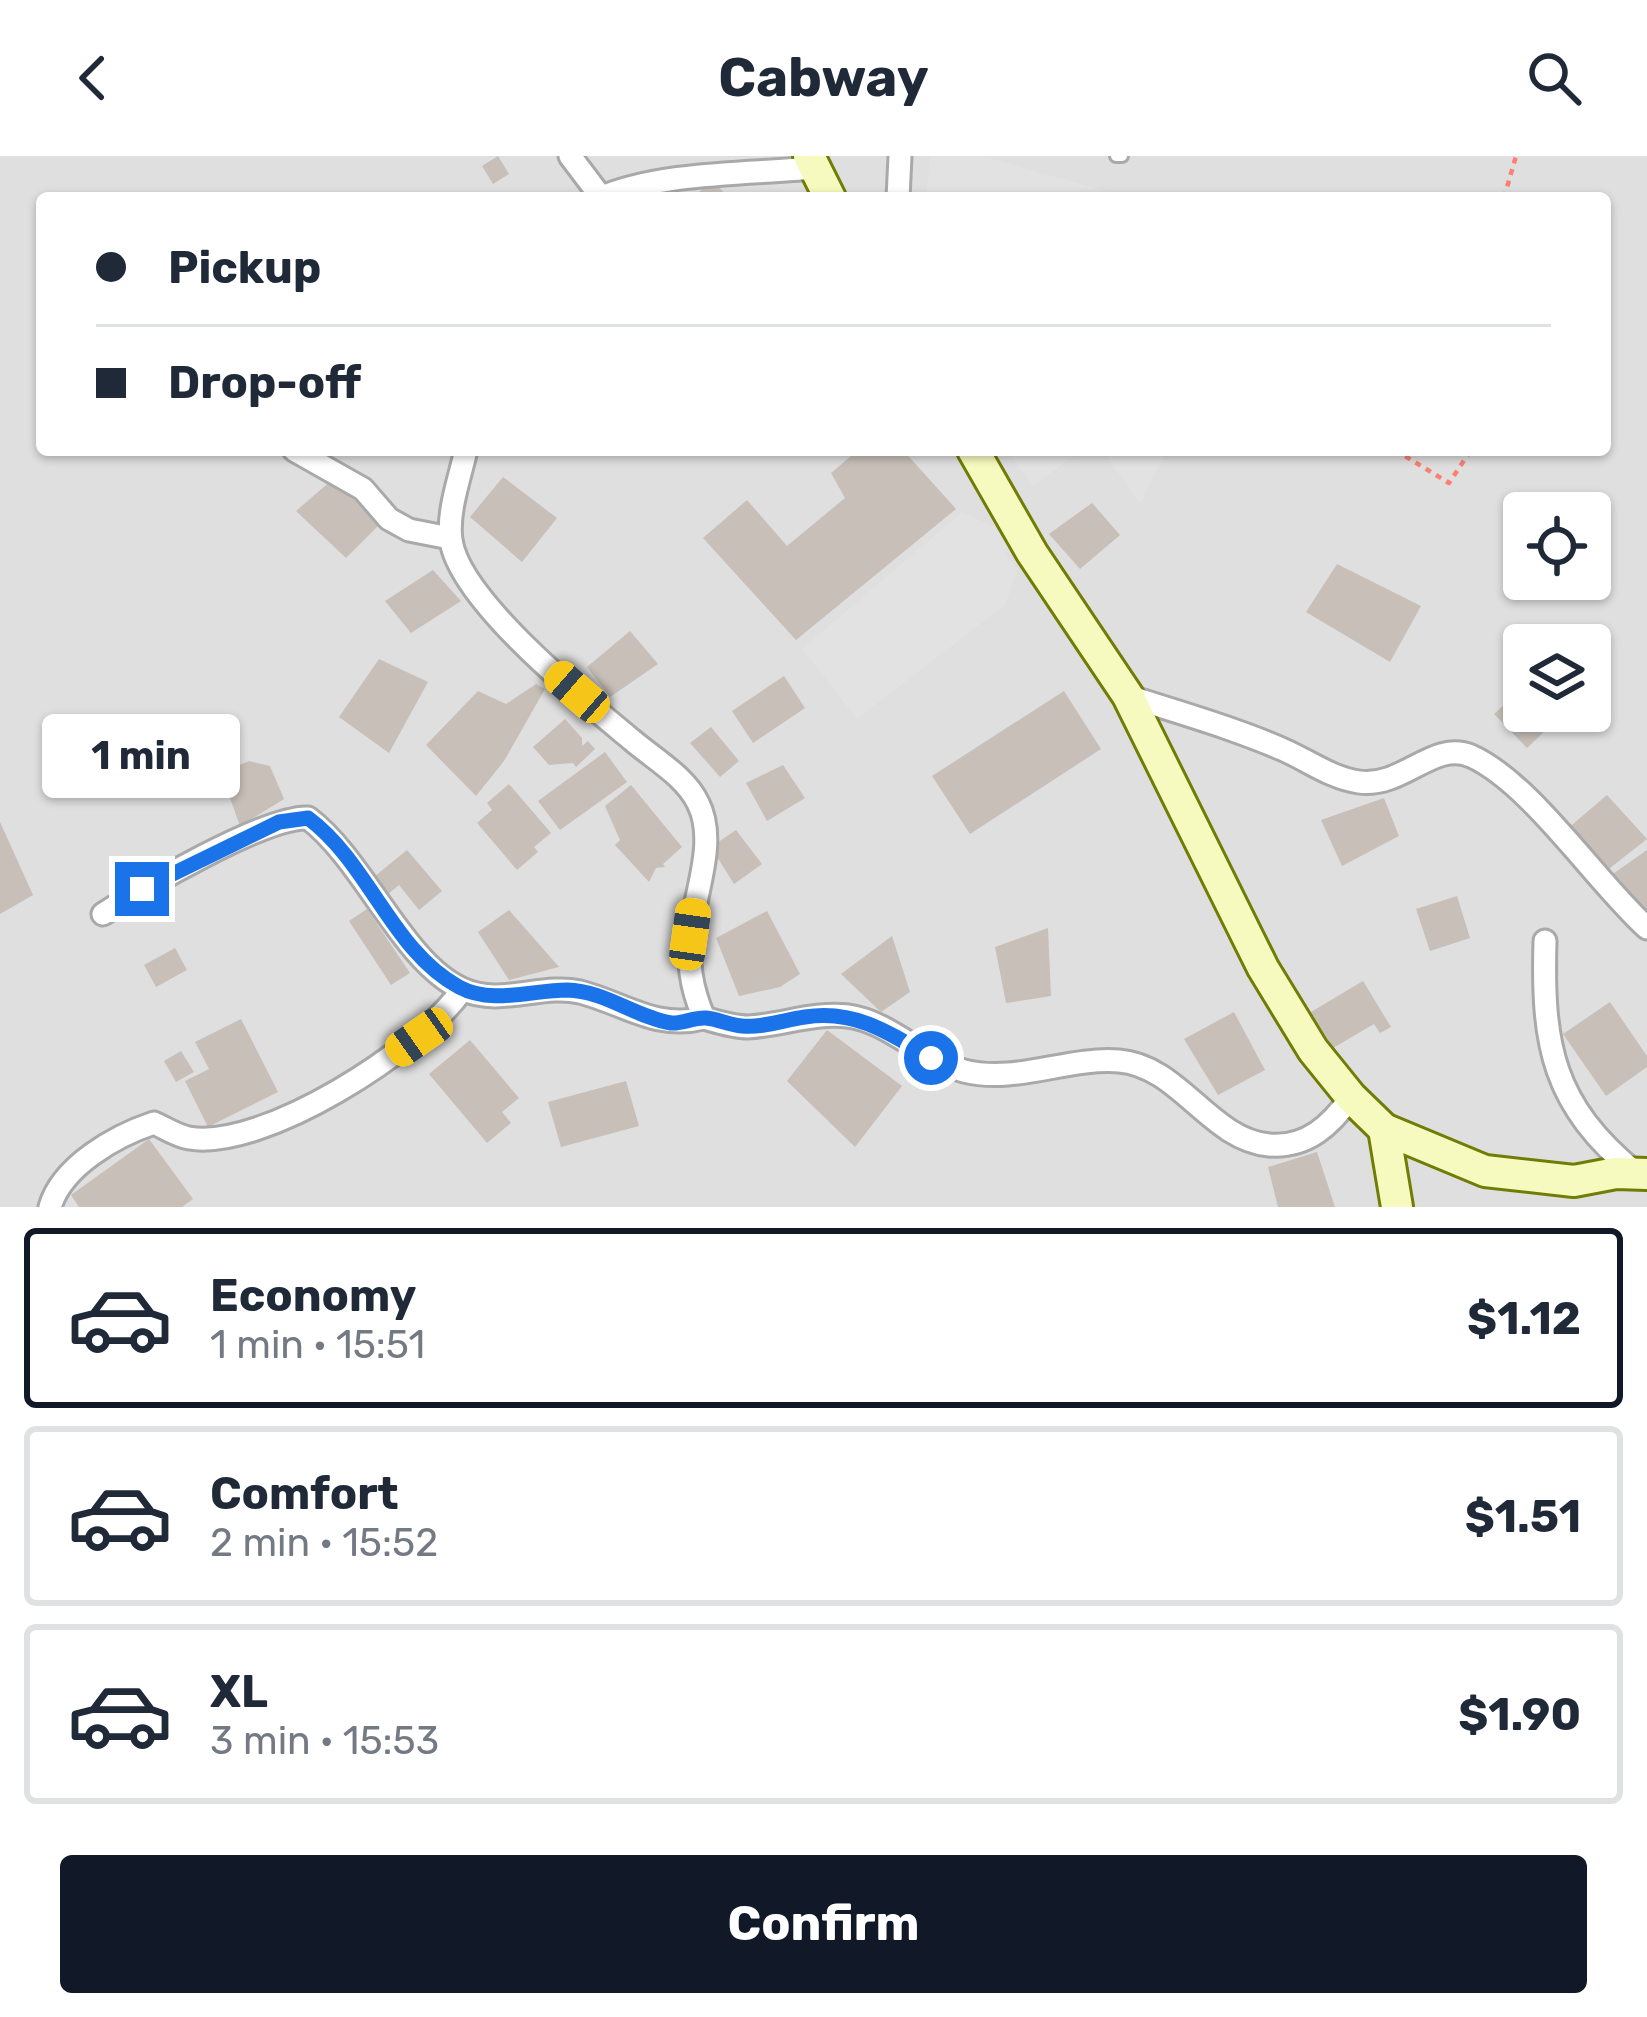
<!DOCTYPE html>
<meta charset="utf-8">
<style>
:root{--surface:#fff;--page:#f6f6f7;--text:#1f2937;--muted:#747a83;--line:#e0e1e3;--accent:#111827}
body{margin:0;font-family:Rubik,sans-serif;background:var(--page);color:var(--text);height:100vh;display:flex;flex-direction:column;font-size:45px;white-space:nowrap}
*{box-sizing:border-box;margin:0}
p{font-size:39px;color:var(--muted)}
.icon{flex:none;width:66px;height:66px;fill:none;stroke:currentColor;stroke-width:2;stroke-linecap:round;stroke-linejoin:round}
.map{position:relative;height:1051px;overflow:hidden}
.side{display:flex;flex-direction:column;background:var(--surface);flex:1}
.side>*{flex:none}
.banner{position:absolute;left:36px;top:36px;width:1575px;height:264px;border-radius:12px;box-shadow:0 3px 9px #0004;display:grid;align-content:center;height:264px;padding:0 60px;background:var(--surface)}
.buttons{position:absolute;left:1503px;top:336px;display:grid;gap:24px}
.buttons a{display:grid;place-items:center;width:108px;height:108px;border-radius:12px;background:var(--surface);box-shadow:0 3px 9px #0004;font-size:60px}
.end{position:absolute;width:54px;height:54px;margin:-27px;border:15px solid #1a73e8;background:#fff;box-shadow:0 0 0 6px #fff}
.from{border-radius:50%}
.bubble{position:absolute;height:84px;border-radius:12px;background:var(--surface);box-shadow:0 3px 9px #0004;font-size:39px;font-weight:700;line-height:84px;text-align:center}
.car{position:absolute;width:36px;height:72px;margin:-36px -18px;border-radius:15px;box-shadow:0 0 9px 3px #0007;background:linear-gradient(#f5c518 24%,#345 0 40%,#f5c518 0 76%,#345 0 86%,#f5c518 0)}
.banner b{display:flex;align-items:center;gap:42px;height:114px;font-size:45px}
.banner b+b{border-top:3px solid var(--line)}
.banner i{width:30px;height:30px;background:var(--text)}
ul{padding:21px 0 0;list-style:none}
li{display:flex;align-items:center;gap:36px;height:180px;margin:0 24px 18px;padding:0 36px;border:6px solid var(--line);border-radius:12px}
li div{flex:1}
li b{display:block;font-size:45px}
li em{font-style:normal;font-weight:700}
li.on{border-color:var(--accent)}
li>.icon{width:108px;height:108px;stroke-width:1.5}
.cta{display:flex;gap:24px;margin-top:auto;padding:24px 60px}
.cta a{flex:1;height:138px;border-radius:12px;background:var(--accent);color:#fff;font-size:48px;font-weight:700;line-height:138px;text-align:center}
header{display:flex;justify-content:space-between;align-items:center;height:156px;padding:0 60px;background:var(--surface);font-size:54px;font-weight:700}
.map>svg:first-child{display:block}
</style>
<header><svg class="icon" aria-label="back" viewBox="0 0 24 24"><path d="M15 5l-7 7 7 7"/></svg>Cabway<svg class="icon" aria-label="search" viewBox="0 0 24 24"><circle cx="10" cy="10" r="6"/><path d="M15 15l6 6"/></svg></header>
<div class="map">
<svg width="1647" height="1051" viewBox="0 0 1647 1051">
<rect width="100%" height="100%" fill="#f2efe9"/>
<path fill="#e0dfdf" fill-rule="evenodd" d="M0,0H1647V1051H0ZM42,42H1605V294H42ZM1524,357H1590V423H1524ZM1524,489H1590V555H1524Z"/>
<g fill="#e2e2e2">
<polygon points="930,0 983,0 1130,42 926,42"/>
<polygon points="1007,294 1083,294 1033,330"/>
<polygon points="1102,294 1167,294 1140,348"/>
<polygon points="962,356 994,371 1011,391 1005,398 1018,413 1005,449 857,563 802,493"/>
</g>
<g fill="#c7bfb8">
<polygon points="498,0 509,18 493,28 482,10"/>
<polygon points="712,24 729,42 693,42"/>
<polygon points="858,294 903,294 956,353 796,484 703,382 747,344 787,390 845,342 831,317"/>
<polygon points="503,321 557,362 522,406 470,361"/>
<polygon points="333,323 380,368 346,402 296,355"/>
<polygon points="1092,347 1120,379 1080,413 1049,378"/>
<polygon points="1337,408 1421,450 1390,506 1306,456"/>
<polygon points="433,414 461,445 411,477 385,445"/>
<polygon points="630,475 658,508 610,541 587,511"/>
<polygon points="379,503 428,526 389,597 339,561"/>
<polygon points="784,520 805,552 753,587 732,555"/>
<polygon points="536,528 545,533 504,605 476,640 426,589 478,535 506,548"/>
<polygon points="1524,530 1524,555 1566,555 1527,592 1494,558"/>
<polygon points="1064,535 1101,593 970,678 932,620"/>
<polygon points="565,563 582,582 582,590 588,585 595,593 576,611 573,607 549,609 533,591"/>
<polygon points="711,571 739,605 720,621 690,587"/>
<polygon points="605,596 627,626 560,674 538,645"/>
<polygon points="249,605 270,610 284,643 240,670 221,617"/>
<polygon points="783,609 805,642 767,665 746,627"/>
<polygon points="509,628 551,677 534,691 538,696 517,714 477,667 492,654 487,647"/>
<polygon points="631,629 682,691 663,708 665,711 656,712 649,726 615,689 620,684 605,650"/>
<polygon points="1607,639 1647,683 1605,716 1566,674"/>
<polygon points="1384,642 1399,680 1342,710 1321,664"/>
<polygon points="0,666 33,739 0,758"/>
<polygon points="736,674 762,708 734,728 711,691"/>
<polygon points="407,694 442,735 419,754 399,729 382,743 369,725"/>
<polygon points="1647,694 1647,762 1607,722"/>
<polygon points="1457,740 1470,782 1430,795 1416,753"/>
<polygon points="367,753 410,817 391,829 349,765"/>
<polygon points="509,754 559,811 509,824 478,776"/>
<polygon points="767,755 800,818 780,831 739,840 716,782"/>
<polygon points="1048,772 1051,840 1006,847 995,791"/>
<polygon points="892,780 910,836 881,856 841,818"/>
<polygon points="175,792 187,814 156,831 144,809"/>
<polygon points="1363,825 1391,871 1380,877 1374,868 1333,892 1311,856"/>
<polygon points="1610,846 1647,900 1647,911 1606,940 1563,878"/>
<polygon points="1234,856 1265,914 1218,939 1184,883"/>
<polygon points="241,863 278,936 208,971 185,925 209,913 195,886"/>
<polygon points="827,874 902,930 855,991 787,925"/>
<polygon points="470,884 519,942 502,956 511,967 487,987 429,918"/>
<polygon points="181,895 194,916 176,926 164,905"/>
<polygon points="626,925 639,970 561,991 548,946"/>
<polygon points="149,983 193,1043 182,1051 79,1051 71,1039"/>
<polygon points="1317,996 1335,1051 1278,1051 1268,1011"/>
</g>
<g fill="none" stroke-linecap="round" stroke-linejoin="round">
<g stroke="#a9a9a9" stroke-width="16">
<polyline id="lane" points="1116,0 1122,0"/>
</g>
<g stroke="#a9a9a9" stroke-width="27">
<g id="street">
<polyline points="570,0 601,41"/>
<path d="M600,42C660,16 747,18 813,12"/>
<polyline points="898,42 900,0"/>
<polyline points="294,294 363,333 389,363 409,374 450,382"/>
<path d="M466,294C460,321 447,356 451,384C459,444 585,545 632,584C654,603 685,620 698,647C717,684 696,734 691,773C687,805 691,832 704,862C718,866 733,871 748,871C782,869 814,856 848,860C891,866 923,904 964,915C1016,928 1067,901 1119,905C1180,910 1209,983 1269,989C1307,992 1331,969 1351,941"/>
<path d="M1128,540C1180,557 1234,572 1284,594C1309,605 1331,622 1359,626C1403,632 1433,584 1471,600C1531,627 1596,726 1647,772"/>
<path d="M103,758C142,733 265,660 308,662C364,704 403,807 462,833C500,851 542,827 580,836C626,848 656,874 704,862"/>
<path d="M1545,785C1542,889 1552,949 1637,1018"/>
<path d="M50,1051C62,1010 115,980 154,967C165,972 177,980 189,982C263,995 421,893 462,834"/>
</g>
</g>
<g stroke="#707d05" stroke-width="36">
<g id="secondary">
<polyline points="809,0 830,42"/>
<polyline points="973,294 1032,397 1128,540 1263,812 1313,894 1351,941 1384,973 1485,1015 1574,1025 1616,1017 1647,1018"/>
<polyline points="1384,973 1397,1051"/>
</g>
</g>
<g stroke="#fa8072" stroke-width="4.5" stroke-dasharray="6 6" stroke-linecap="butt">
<polyline points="1504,42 1516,0"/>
<polyline points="1395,294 1449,327 1471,294"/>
</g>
<use href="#lane" stroke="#fff" stroke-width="10"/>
<use href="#street" stroke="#fff" stroke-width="21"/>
<use href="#secondary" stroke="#f7fabf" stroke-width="30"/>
</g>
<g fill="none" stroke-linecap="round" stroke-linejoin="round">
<path stroke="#1a73e8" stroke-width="15" d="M142,733L279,666L308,662C369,707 392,795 459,831C492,849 532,834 567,834C605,835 635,861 671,867C683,868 694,861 706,862C718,863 729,869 742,870C762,872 784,864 805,861C855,853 890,877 931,902"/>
</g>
</svg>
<div class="buttons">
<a><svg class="icon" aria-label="locate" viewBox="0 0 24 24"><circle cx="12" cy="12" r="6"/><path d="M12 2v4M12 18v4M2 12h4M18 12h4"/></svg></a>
<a><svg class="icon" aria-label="layers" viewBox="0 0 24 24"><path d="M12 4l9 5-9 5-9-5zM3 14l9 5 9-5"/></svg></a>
</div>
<i class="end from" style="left:931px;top:902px"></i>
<i class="end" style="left:142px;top:733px"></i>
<div class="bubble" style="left:42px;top:558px;width:198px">1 min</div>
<i class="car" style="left:577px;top:536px;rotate:311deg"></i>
<i class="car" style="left:690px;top:778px;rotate:8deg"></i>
<i class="car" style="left:419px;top:881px;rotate:235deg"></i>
<div class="banner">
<b><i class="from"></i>Pickup</b>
<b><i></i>Drop-off</b>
</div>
</div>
<section class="side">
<ul>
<li class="on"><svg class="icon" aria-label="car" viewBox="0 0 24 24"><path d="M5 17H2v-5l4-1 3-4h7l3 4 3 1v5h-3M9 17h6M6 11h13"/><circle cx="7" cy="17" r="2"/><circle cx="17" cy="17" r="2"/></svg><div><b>Economy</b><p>1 min · 15:51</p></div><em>$1.12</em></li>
<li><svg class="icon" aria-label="car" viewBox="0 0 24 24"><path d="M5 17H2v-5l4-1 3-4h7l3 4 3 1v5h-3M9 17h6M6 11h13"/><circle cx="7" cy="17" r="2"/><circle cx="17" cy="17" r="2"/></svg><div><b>Comfort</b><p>2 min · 15:52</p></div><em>$1.51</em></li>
<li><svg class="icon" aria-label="car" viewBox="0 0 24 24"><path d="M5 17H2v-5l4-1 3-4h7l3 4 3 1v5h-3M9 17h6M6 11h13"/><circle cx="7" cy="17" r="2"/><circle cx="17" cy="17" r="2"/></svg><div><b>XL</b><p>3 min · 15:53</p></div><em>$1.90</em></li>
</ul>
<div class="cta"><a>Confirm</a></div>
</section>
